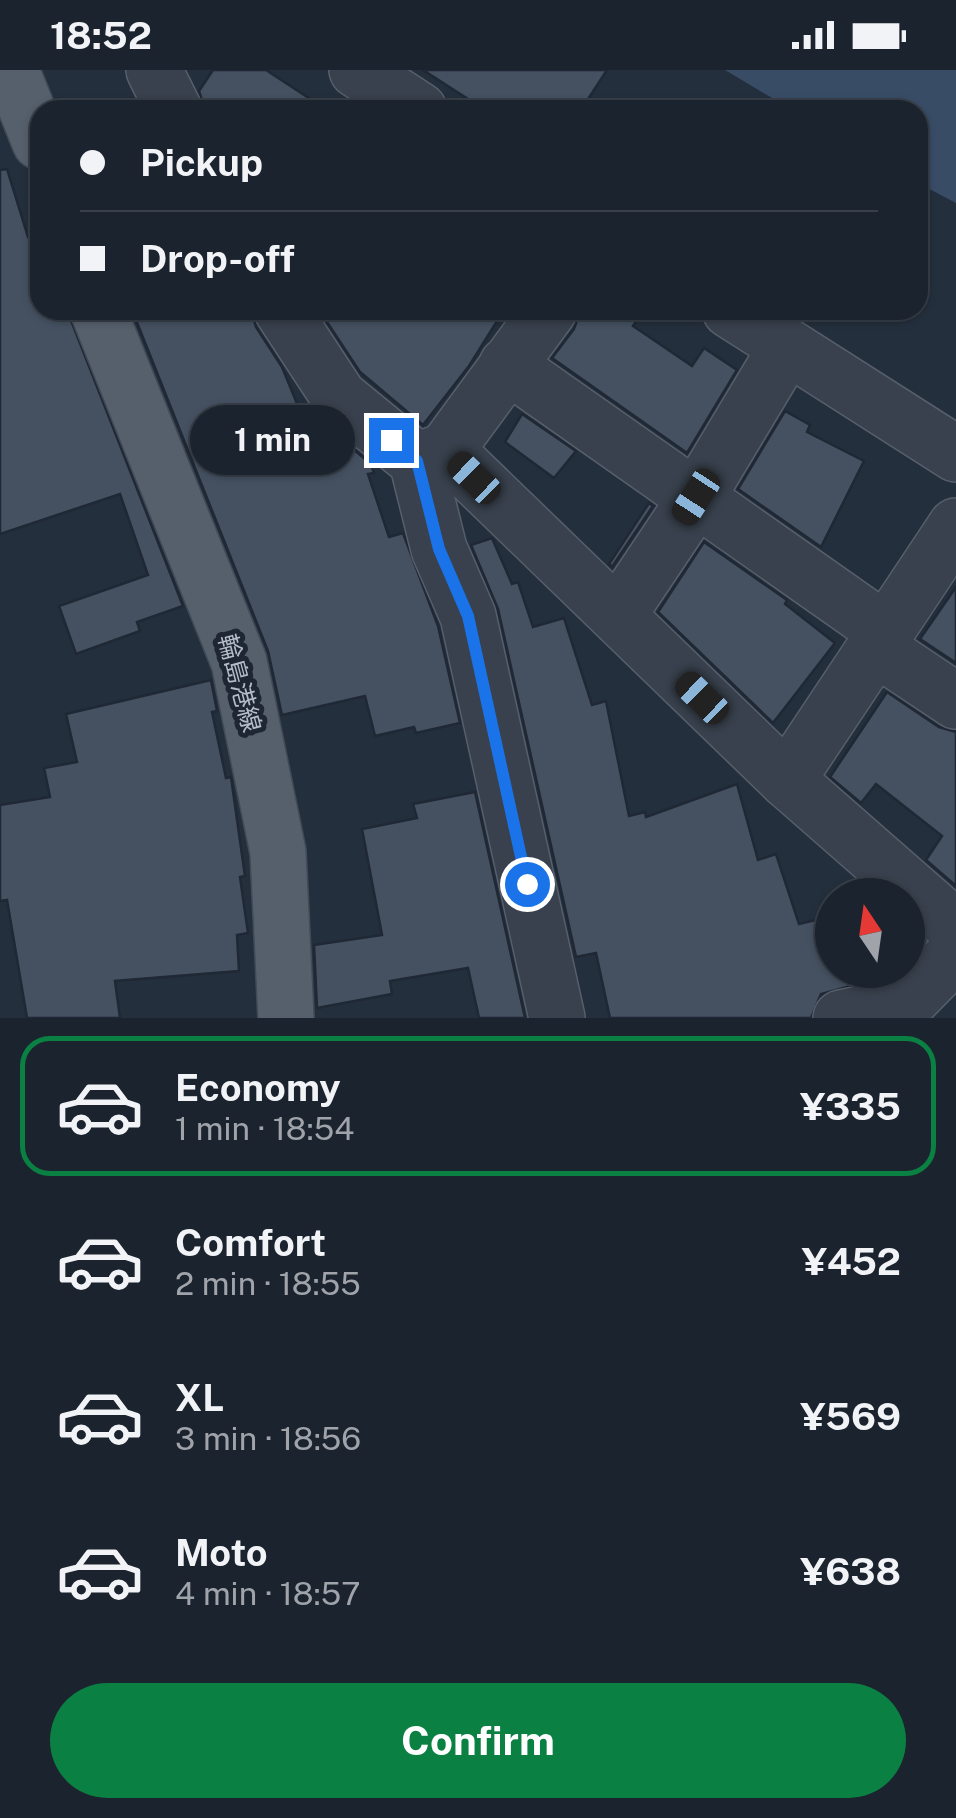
<!DOCTYPE html>
<meta charset="utf-8">
<style>
:root{--surface:#1b232e;--page:#282f3a;--text:#f1f3f6;--muted:#a0a4aa;--line:#39404a;--accent:#0b8043}
body{margin:0;font-family:"Public Sans","Noto Sans JP",sans-serif;background:var(--page);color:var(--text);height:100vh;display:flex;flex-direction:column;font-size:38px;white-space:nowrap}
*{box-sizing:border-box;margin:0}
p{font-size:32px;color:var(--muted)}
.icon{flex:none;width:55px;height:55px;fill:none;stroke:currentColor;stroke-width:2;stroke-linecap:round;stroke-linejoin:round}
.map{position:relative;height:948px;overflow:hidden}
.sheet{display:flex;flex-direction:column;background:var(--surface);flex:1}
.sheet>*{flex:none}
.top-card{position:absolute;left:30px;top:30px;width:898px;height:220px;border-radius:30px;box-shadow:0 2px 8px #0004,0 0 0 2px var(--line);display:grid;align-content:center;height:220px;padding:0 50px;background:var(--surface)}
.needle{width:65px;rotate:347deg}
.buttons{position:absolute;left:815px;top:808px;display:grid;gap:20px}
.buttons a{display:grid;place-items:center;width:110px;height:110px;border-radius:50%;background:var(--surface);box-shadow:0 2px 8px #0004,0 0 0 2px var(--line);font-size:50px}
.end{position:absolute;width:45px;height:45px;margin:-22px;border:12px solid #1a73e8;background:#fff;box-shadow:0 0 0 5px #fff}
.from{border-radius:50%}
.bubble{position:absolute;height:70px;border-radius:35px;background:var(--surface);box-shadow:0 2px 8px #0004,0 0 0 2px var(--line);font-size:32px;font-weight:700;line-height:70px;text-align:center}
.car{position:absolute;width:30px;height:60px;margin:-30px -15px;border-radius:12px;box-shadow:0 0 8px 2px #0007;background:linear-gradient(#222 24%,#8ab4d8 0 40%,#222 0 76%,#8ab4d8 0 86%,#222 0)}
.top-card b{display:flex;align-items:center;gap:35px;height:95px;font-size:38px}
.top-card b+b{border-top:2px solid var(--line)}
.top-card i{width:25px;height:25px;background:var(--text)}
ul{padding:18px 0 0;list-style:none}
li{display:flex;align-items:center;gap:30px;height:140px;margin:0 20px 15px;padding:0 30px;border:5px solid transparent;border-radius:30px}
li div{flex:1}
li b{display:block;font-size:38px}
li em{font-style:normal;font-weight:700}
li.selected{border-color:var(--accent)}
li>.icon{width:90px;height:90px;stroke-width:1.5}
.primary-button{display:flex;gap:20px;margin-top:auto;padding:20px 50px}
.primary-button a{flex:1;height:115px;border-radius:60px;background:var(--accent);color:#fff;font-size:40px;font-weight:700;line-height:115px;text-align:center}
.status{display:flex;justify-content:space-between;align-items:center;height:70px;padding:0 50px;background:var(--surface);direction:ltr}
.status svg{height:28px;fill:currentColor}
.map>svg:first-child{display:block}
</style>
<div class="status"><b>18:52</b><svg viewBox="0 0 49 12"><path d="M0 12V9h3v3zM5 12V6h3v6zM10 12V3h3v9zM15 12V0h3v12zM26 1h20v11H26zM47 4h2v5h-2z"/></svg></div>
<div class="map">
<svg width="956" height="948" viewBox="0 0 956 948">
<rect width="100%" height="100%" fill="#242f3d"/>
<polygon fill="#394c66" points="725,0 956,0 956,133 918,113 918,40 792,40"/>
<g fill="#455161" stroke="#1f2834" stroke-width="2.5">
<polygon points="213,0 266,0 327,40 205,40 199,21"/>
<polygon points="423,0 607,0 581,40 485,40"/>
<polygon points="7,99 28,167 40,163 40,240 67,240 183,536 137,552 140,561 76,584 59,536 148,505 120,424 0,464 0,100"/>
<polygon points="132,240 251,240 256,257 282,297 314,375 340,368 371,394 374,403 368,404 389,467 403,463 438,556 460,653 416,663 414,657 375,666 365,626 282,645 268,581"/>
<polygon points="319,240 504,240 469,296 423,355 360,302"/>
<polygon points="581,240 644,240 633,256 692,296 704,278 737,300 687,383 552,288 574,259"/>
<polygon points="785,341 810,355 807,362 864,391 821,477 738,419"/>
<polygon points="522,344 576,381 554,408 505,372"/>
<polygon points="649,433 653,436 612,497 609,494"/>
<polygon points="492,468 512,514 518,512 533,557 564,548 592,635 606,631 629,746 645,742 646,747 737,714 758,790 776,784 799,854 832,846 832,900 870,900 873,910 821,924 811,948 610,948 596,883 576,887 498,539 471,475"/>
<polygon points="704,472 787,530 785,534 835,573 773,653 658,542"/>
<polygon points="956,517 956,593 920,569"/>
<polygon points="211,610 217,641 212,642 226,708 231,707 245,806 240,807 248,863 237,865 239,901 115,911 120,948 27,948 7,830 0,831 0,735 50,727 44,698 77,692 66,644"/>
<polygon points="887,622 939,657 956,662 956,816 926,790 942,766 876,714 861,733 830,707"/>
<polygon points="475,722 525,948 479,948 468,898 390,911 392,924 317,938 314,875 382,865 362,759 417,748 413,734"/>
</g>
<g fill="none" stroke-linecap="round" stroke-linejoin="round">
<g stroke="#565f6b" stroke-width="58">
<g id="minor">
<polyline points="154,0 174,40"/>
<polyline points="357,0 419,40"/>
<polyline points="282,240 339,327 417,391 439,479 468,546 557,948"/>
<polyline points="730,240 956,384"/>
<polyline points="507,295 884,560"/>
<polyline points="446,380 787,710 956,858"/>
<polyline points="417,391 446,380 549,240"/>
<polyline points="618,545 697,427 787,277"/>
<polyline points="875,577 956,631"/>
<polyline points="787,710 956,456"/>
<polyline points="841,948 905,935 956,883"/>
</g>
</g>
<g stroke="#414a56" stroke-width="58">
<g id="major">
<polyline points="11,0 40,72"/>
<polyline points="98,240 239,592 278,782 286,948"/>
</g>
</g>
<use href="#minor" stroke="#38414d" stroke-width="55"/>
<use href="#major" stroke="#56606d" stroke-width="55"/>
</g>
<g fill="none" stroke-linecap="round" stroke-linejoin="round">
<polyline stroke="#1a73e8" stroke-width="12" points="391,370 417,391 439,479 468,546 527,814"/>
</g>
<g text-anchor="middle" stroke-width="10" stroke-linejoin="round" paint-order="stroke">
<g font-size="25" fill="#b4bcc8" stroke="#1d2632">
<text transform="translate(240 613) rotate(75)" y="9">輪島港線</text>
</g>
</g>
</svg>
<div class="buttons">
<a><svg class="needle" viewBox="-14 -14 28 28"><path d="M0-13l5 13h-10z" fill="#e53935"/><path d="M0 13l5-13h-10z" fill="#a0a4aa"/></svg></a>
</div>
<i class="end from" style="left:527px;top:814px"></i>
<i class="end" style="left:391px;top:370px"></i>
<div class="bubble" style="left:190px;top:335px;width:165px">1 min</div>
<i class="car" style="left:474px;top:408px;rotate:314deg"></i>
<i class="car" style="left:696px;top:427px;rotate:213deg"></i>
<i class="car" style="left:702px;top:628px;rotate:314deg"></i>
<div class="top-card">
<b><i class="from"></i>Pickup</b>
<b><i></i>Drop-off</b>
</div>
</div>
<section class="sheet">
<ul>
<li class="selected"><svg class="icon" aria-label="car" viewBox="0 0 24 24"><path d="M5 17H2v-5l4-1 3-4h7l3 4 3 1v5h-3M9 17h6M6 11h13"/><circle cx="7" cy="17" r="2"/><circle cx="17" cy="17" r="2"/></svg><div><b>Economy</b><p>1 min · 18:54</p></div><em>¥335</em></li>
<li><svg class="icon" aria-label="car" viewBox="0 0 24 24"><path d="M5 17H2v-5l4-1 3-4h7l3 4 3 1v5h-3M9 17h6M6 11h13"/><circle cx="7" cy="17" r="2"/><circle cx="17" cy="17" r="2"/></svg><div><b>Comfort</b><p>2 min · 18:55</p></div><em>¥452</em></li>
<li><svg class="icon" aria-label="car" viewBox="0 0 24 24"><path d="M5 17H2v-5l4-1 3-4h7l3 4 3 1v5h-3M9 17h6M6 11h13"/><circle cx="7" cy="17" r="2"/><circle cx="17" cy="17" r="2"/></svg><div><b>XL</b><p>3 min · 18:56</p></div><em>¥569</em></li>
<li><svg class="icon" aria-label="car" viewBox="0 0 24 24"><path d="M5 17H2v-5l4-1 3-4h7l3 4 3 1v5h-3M9 17h6M6 11h13"/><circle cx="7" cy="17" r="2"/><circle cx="17" cy="17" r="2"/></svg><div><b>Moto</b><p>4 min · 18:57</p></div><em>¥638</em></li>
</ul>
<div class="primary-button"><a>Confirm</a></div>
</section>
